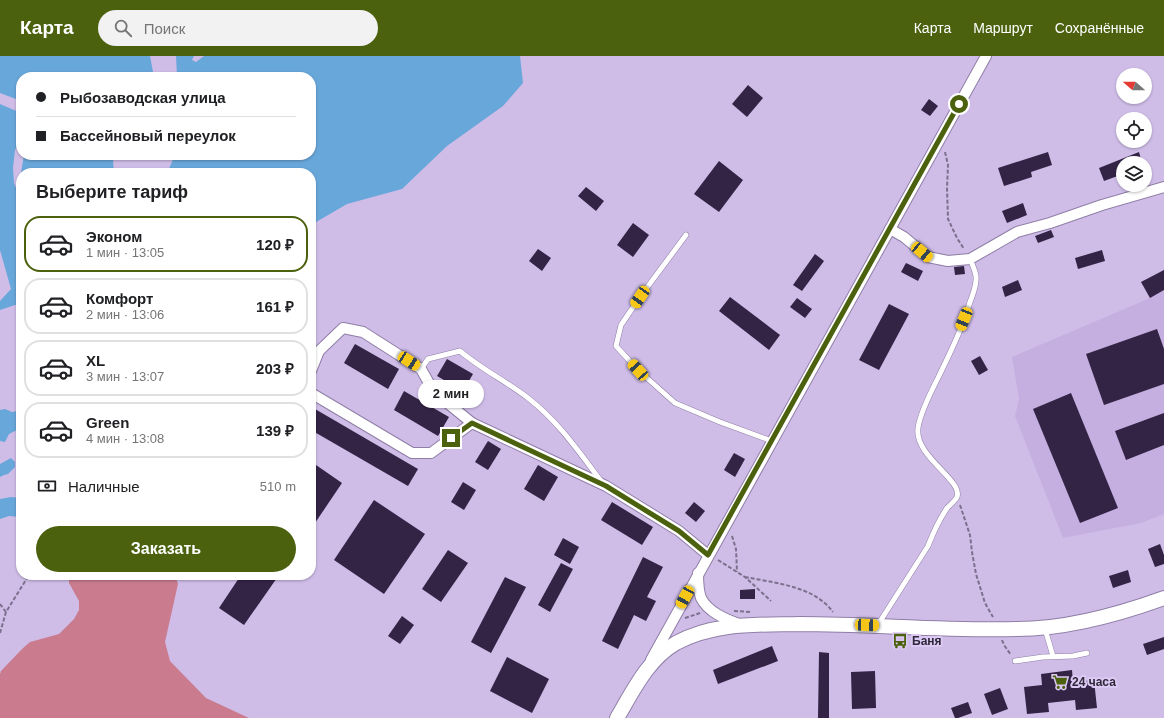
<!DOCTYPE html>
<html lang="ru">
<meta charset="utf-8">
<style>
:root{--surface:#fff;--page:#f2f2f2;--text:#202124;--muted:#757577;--line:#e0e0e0;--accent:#4b610e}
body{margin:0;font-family:Helvetica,sans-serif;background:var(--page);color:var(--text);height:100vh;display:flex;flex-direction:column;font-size:15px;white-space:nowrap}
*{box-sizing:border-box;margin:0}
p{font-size:13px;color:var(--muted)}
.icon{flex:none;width:22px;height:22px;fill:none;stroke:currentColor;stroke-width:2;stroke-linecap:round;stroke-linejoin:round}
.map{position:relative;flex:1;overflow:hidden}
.side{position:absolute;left:16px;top:112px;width:300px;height:412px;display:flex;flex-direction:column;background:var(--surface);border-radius:16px;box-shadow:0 1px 3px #0004}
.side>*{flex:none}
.top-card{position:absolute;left:16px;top:16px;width:300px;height:88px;border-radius:16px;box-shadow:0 1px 3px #0004;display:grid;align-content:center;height:88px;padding:0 20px;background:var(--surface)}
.needle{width:26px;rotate:290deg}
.fabs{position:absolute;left:1116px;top:12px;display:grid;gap:8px}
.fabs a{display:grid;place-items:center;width:36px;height:36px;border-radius:50%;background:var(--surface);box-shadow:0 1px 3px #0004;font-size:20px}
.end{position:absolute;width:18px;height:18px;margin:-9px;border:5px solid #4b610e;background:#fff;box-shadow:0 0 0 2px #fff}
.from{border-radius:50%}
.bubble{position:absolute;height:28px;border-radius:14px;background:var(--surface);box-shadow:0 1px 3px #0004;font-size:13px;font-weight:800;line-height:28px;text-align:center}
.car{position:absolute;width:12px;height:24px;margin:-12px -6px;border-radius:5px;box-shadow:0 0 3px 1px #0007;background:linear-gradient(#f5c518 24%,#345 0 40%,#f5c518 0 76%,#345 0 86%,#f5c518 0)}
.top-card b{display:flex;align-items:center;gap:14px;height:38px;font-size:15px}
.top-card b+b{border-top:1px solid var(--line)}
.top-card i{width:10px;height:10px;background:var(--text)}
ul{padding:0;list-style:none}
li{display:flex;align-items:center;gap:12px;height:56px;margin:0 8px 6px;padding:0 12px;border:2px solid var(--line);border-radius:16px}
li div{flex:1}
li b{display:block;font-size:15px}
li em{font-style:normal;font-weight:800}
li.current{border-color:var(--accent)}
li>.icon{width:36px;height:36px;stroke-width:1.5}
h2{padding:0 20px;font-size:18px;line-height:48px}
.pay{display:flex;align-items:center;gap:10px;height:44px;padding:0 20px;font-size:15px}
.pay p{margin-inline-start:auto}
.action{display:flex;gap:8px;margin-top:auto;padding:8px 20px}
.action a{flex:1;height:46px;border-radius:24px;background:var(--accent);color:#fff;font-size:16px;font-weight:800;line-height:46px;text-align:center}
header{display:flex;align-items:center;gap:24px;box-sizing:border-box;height:56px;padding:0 20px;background:var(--accent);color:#fff}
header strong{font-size:19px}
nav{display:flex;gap:22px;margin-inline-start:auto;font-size:14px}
.search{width:280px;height:36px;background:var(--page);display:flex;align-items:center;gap:10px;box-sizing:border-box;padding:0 14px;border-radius:22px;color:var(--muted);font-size:15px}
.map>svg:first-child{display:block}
</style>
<header>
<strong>Карта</strong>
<div class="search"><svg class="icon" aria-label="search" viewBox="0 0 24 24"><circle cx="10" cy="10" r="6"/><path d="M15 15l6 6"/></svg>Поиск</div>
<nav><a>Карта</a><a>Маршрут</a><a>Сохранённые</a></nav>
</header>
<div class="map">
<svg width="1164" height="662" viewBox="0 0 1164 662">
<rect width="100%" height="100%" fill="#cfbde8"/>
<polygon fill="#c5afe1" points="1164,214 1164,458 1141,467 1063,482 1015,360 1019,343 1012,301 1150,242 1141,226"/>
<polygon fill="#ca7c8e" points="69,519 175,519 178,528 165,586 170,605 206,642 249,662 0,662 0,618 1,615 22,593 30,586 59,578 74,563 79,554 79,545 69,527"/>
<g fill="#68a7da">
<polygon points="0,0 150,0 154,21 21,21 21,45 0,37"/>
<polygon points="176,0 194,0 192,4 196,6 204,0 520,0 523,27 503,50 447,90 402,133 347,148 311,169 311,117 169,117 168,115 175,99 311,99 311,21 177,21"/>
<polygon points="0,48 21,57 21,83 15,94 13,112 14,127 21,144 21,247 0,254 0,245 11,233 0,194"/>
<polygon points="24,99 116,99 113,105 114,117 21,117 21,127 20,122"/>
<polygon points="5,353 12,356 17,355 21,358 21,369 17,374 9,378 5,386 0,385 0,354"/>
<polygon points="11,402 15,406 15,411 8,418 4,419 0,421 0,408"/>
<polygon points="11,441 21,442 21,461 9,460 0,463 0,443"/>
</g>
<g fill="#332345">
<polygon points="748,29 763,42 747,61 732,48"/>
<polygon points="929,43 938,50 930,60 921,54"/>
<polygon points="1048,96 1052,109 1031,116 1032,121 1004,130 998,112"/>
<polygon points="1139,96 1142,107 1123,107 1123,118 1104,125 1099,112"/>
<polygon points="719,105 743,124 719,156 694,138"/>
<polygon points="586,131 604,145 596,155 578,140"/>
<polygon points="1023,147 1027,159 1007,167 1002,155"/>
<polygon points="633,167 649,179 633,201 617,189"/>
<polygon points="1051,174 1054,181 1038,187 1035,180"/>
<polygon points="538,193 551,202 542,215 529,205"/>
<polygon points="1102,194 1105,205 1078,213 1075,202"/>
<polygon points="815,198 824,205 802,235 793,229"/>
<polygon points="906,207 923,215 918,225 901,216"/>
<polygon points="964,210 965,218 955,219 954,211"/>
<polygon points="1164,214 1164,234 1150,242 1141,226"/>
<polygon points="1018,224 1022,234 1005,241 1002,231"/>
<polygon points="730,241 780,279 769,294 719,255"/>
<polygon points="797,242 812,253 805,262 790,251"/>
<polygon points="889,248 909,258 879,314 859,304"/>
<polygon points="1157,273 1164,293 1164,328 1104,349 1086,298"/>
<polygon points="355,288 399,313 388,333 344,307"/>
<polygon points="980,300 988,314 979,319 971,305"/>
<polygon points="447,303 473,318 463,335 437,320"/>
<polygon points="404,335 449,361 438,380 394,354"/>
<polygon points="1071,337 1118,452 1080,467 1033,353"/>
<polygon points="315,353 418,413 408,430 311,374 311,360"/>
<polygon points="1164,357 1164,389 1126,404 1115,375"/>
<polygon points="488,385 501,393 488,414 475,406"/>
<polygon points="734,397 745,403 735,421 724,414"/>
<polygon points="316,409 342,427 311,473 311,417"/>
<polygon points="538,409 558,421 544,445 524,433"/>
<polygon points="463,426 476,434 464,454 451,446"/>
<polygon points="374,444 425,478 384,538 334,504"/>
<polygon points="612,446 653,471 642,489 601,464"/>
<polygon points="694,446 705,455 696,466 685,457"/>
<polygon points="563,482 579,491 570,508 554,499"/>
<polygon points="1160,488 1164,499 1164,508 1155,511 1148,493"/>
<polygon points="448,494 468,507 441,546 422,533"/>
<polygon points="643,501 663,511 647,541 656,545 646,565 634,559 618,593 602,585"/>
<polygon points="561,507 573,513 550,556 538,549"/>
<polygon points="1128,514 1131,526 1113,532 1109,520"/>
<polygon points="241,519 279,519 244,569 219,552"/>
<polygon points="505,521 526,531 491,597 471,586"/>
<polygon points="755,533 755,543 740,543 740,534"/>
<polygon points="402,560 414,569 400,588 388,580"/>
<polygon points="1164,581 1164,593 1147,599 1143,588"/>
<polygon points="772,590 778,605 718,628 713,614"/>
<polygon points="819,596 829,597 829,662 818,662"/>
<polygon points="507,601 549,623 532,657 490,635"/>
<polygon points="1072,614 1073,626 1094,624 1097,652 1076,654 1075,644 1048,647 1049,656 1027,658 1024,631 1042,629 1041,618"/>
<polygon points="875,615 876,652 852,653 851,616"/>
<polygon points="1000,632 1008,653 992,659 984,638"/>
<polygon points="968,646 972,657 958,662 955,662 951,652"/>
</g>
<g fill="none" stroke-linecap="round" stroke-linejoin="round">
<g stroke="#8f7ea6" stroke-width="6">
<g id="lane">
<polyline points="686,179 640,241 621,269 616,290 638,314 675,347 720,366 772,385"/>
<path d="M421,313L428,303L460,295C481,313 506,325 528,342C558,365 579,396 601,425"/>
<path d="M879,567L928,490C933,477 939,464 947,452C950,449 955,445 957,441C963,424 914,400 918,372C920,357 931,336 938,322C950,297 962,273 970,246C973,238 977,229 976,220C975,214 972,208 970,203"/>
<polyline points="1045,573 1053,600"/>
<polyline points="1015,605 1043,601 1073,600 1087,597"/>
</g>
</g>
<g stroke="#8f7ea6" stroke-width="12">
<g id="street">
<polyline points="890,173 904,181 928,201 948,205 970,203 1017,176 1050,167 1102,149 1164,131"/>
<polyline points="311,315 319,295 343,272 363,276 421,313 434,336 472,367 606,430 679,475 708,499"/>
<polyline points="311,337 412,397 431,397 472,367"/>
<path d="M698,517C698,525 698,534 701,542C708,556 725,563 739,568"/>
<polyline points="651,604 986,0"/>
</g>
</g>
<g stroke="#8f7ea6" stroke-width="16">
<path id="secondary" d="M617,662C633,635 648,603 676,587C715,566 758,569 800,568C872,568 945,575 1017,573C1067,573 1117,559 1164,542"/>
</g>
<g stroke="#7c708d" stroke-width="2" stroke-dasharray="4 2" stroke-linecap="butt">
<polyline points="945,96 948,109 947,132 948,163 957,182 964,193"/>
<polyline points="960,449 970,479 972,496 976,518 985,547 993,561"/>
<polyline points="732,480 736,493 737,516"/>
<polyline points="718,504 745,521 771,545"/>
<path d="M745,521C775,527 814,530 833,556"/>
<polyline points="0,548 6,556"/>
<polyline points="734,555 752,556"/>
<polyline points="685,562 700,557"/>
<polyline points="0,577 6,556 29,519"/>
<polyline points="1002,584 1004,589 1011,599"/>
</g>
<use href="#lane" stroke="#fff" stroke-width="5"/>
<use href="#street" stroke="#fff" stroke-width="10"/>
<use href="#secondary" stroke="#fff" stroke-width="14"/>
</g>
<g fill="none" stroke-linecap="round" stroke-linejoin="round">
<polyline stroke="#4b610e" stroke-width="5" points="451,382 472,367 606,430 679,475 708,499 959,48"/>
</g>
<defs>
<g id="bus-bare" transform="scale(1.2)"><path d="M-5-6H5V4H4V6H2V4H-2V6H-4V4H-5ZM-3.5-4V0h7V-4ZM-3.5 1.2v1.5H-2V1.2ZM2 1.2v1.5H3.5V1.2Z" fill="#4b610e" stroke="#dccaf5" stroke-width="2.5" paint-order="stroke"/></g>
<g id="supermarket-bare" transform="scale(1.2)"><path d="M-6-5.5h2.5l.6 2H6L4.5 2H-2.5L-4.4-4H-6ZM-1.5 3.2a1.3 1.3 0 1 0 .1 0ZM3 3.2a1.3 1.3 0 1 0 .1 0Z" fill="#4b610e" stroke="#dccaf5" stroke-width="2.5" paint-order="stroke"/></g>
</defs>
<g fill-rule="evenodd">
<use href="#bus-bare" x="900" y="585"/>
<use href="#supermarket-bare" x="1060" y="626"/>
</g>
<g text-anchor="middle" stroke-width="4" stroke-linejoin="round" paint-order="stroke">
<g font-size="12" font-weight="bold" fill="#2f2838" stroke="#dccaf5" text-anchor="start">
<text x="912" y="589">Баня</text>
<text x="1072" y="630">24 часа</text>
</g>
</g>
</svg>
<div class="fabs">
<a><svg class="needle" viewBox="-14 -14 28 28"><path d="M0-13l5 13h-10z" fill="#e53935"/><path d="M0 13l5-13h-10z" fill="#757577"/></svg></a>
<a><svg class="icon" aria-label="locate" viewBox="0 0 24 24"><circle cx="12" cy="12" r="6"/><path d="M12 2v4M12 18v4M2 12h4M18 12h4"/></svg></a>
<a><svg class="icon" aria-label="layers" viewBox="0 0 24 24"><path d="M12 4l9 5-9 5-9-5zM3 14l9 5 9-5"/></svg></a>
</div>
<i class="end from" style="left:959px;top:48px"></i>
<i class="end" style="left:451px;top:382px"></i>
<div class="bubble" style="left:418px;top:324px;width:66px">2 мин</div>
<i class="car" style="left:922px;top:196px;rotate:130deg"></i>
<i class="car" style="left:640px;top:241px;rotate:214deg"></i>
<i class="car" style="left:964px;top:263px;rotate:202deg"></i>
<i class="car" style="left:409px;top:305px;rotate:123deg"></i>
<i class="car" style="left:638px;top:314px;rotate:318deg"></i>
<i class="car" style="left:685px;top:541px;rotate:209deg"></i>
<i class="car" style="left:867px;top:569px;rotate:92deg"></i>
<div class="top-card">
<b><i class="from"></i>Рыбозаводская улица</b>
<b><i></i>Бассейновый переулок</b>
</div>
<section class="side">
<h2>Выберите тариф</h2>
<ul>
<li class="current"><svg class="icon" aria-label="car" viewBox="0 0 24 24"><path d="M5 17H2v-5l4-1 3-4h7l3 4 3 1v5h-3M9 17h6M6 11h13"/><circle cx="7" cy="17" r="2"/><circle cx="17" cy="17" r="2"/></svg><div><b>Эконом</b><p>1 мин · 13:05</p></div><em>120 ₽</em></li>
<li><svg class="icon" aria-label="car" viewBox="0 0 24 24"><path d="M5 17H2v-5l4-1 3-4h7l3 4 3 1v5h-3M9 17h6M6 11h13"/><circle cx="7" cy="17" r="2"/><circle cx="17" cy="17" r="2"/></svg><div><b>Комфорт</b><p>2 мин · 13:06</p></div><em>161 ₽</em></li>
<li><svg class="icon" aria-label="car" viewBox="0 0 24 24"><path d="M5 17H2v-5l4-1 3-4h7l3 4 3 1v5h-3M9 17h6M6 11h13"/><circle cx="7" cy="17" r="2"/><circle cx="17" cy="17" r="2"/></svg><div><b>XL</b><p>3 мин · 13:07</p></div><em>203 ₽</em></li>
<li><svg class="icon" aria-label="car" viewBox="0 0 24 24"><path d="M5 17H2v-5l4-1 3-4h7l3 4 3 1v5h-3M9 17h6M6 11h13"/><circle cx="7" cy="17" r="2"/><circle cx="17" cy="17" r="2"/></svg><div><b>Green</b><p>4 мин · 13:08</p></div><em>139 ₽</em></li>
</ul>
<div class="pay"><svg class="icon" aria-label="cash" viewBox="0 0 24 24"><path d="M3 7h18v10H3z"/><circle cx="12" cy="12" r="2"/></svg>Наличные<p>510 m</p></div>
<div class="action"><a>Заказать</a></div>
</section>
</div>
